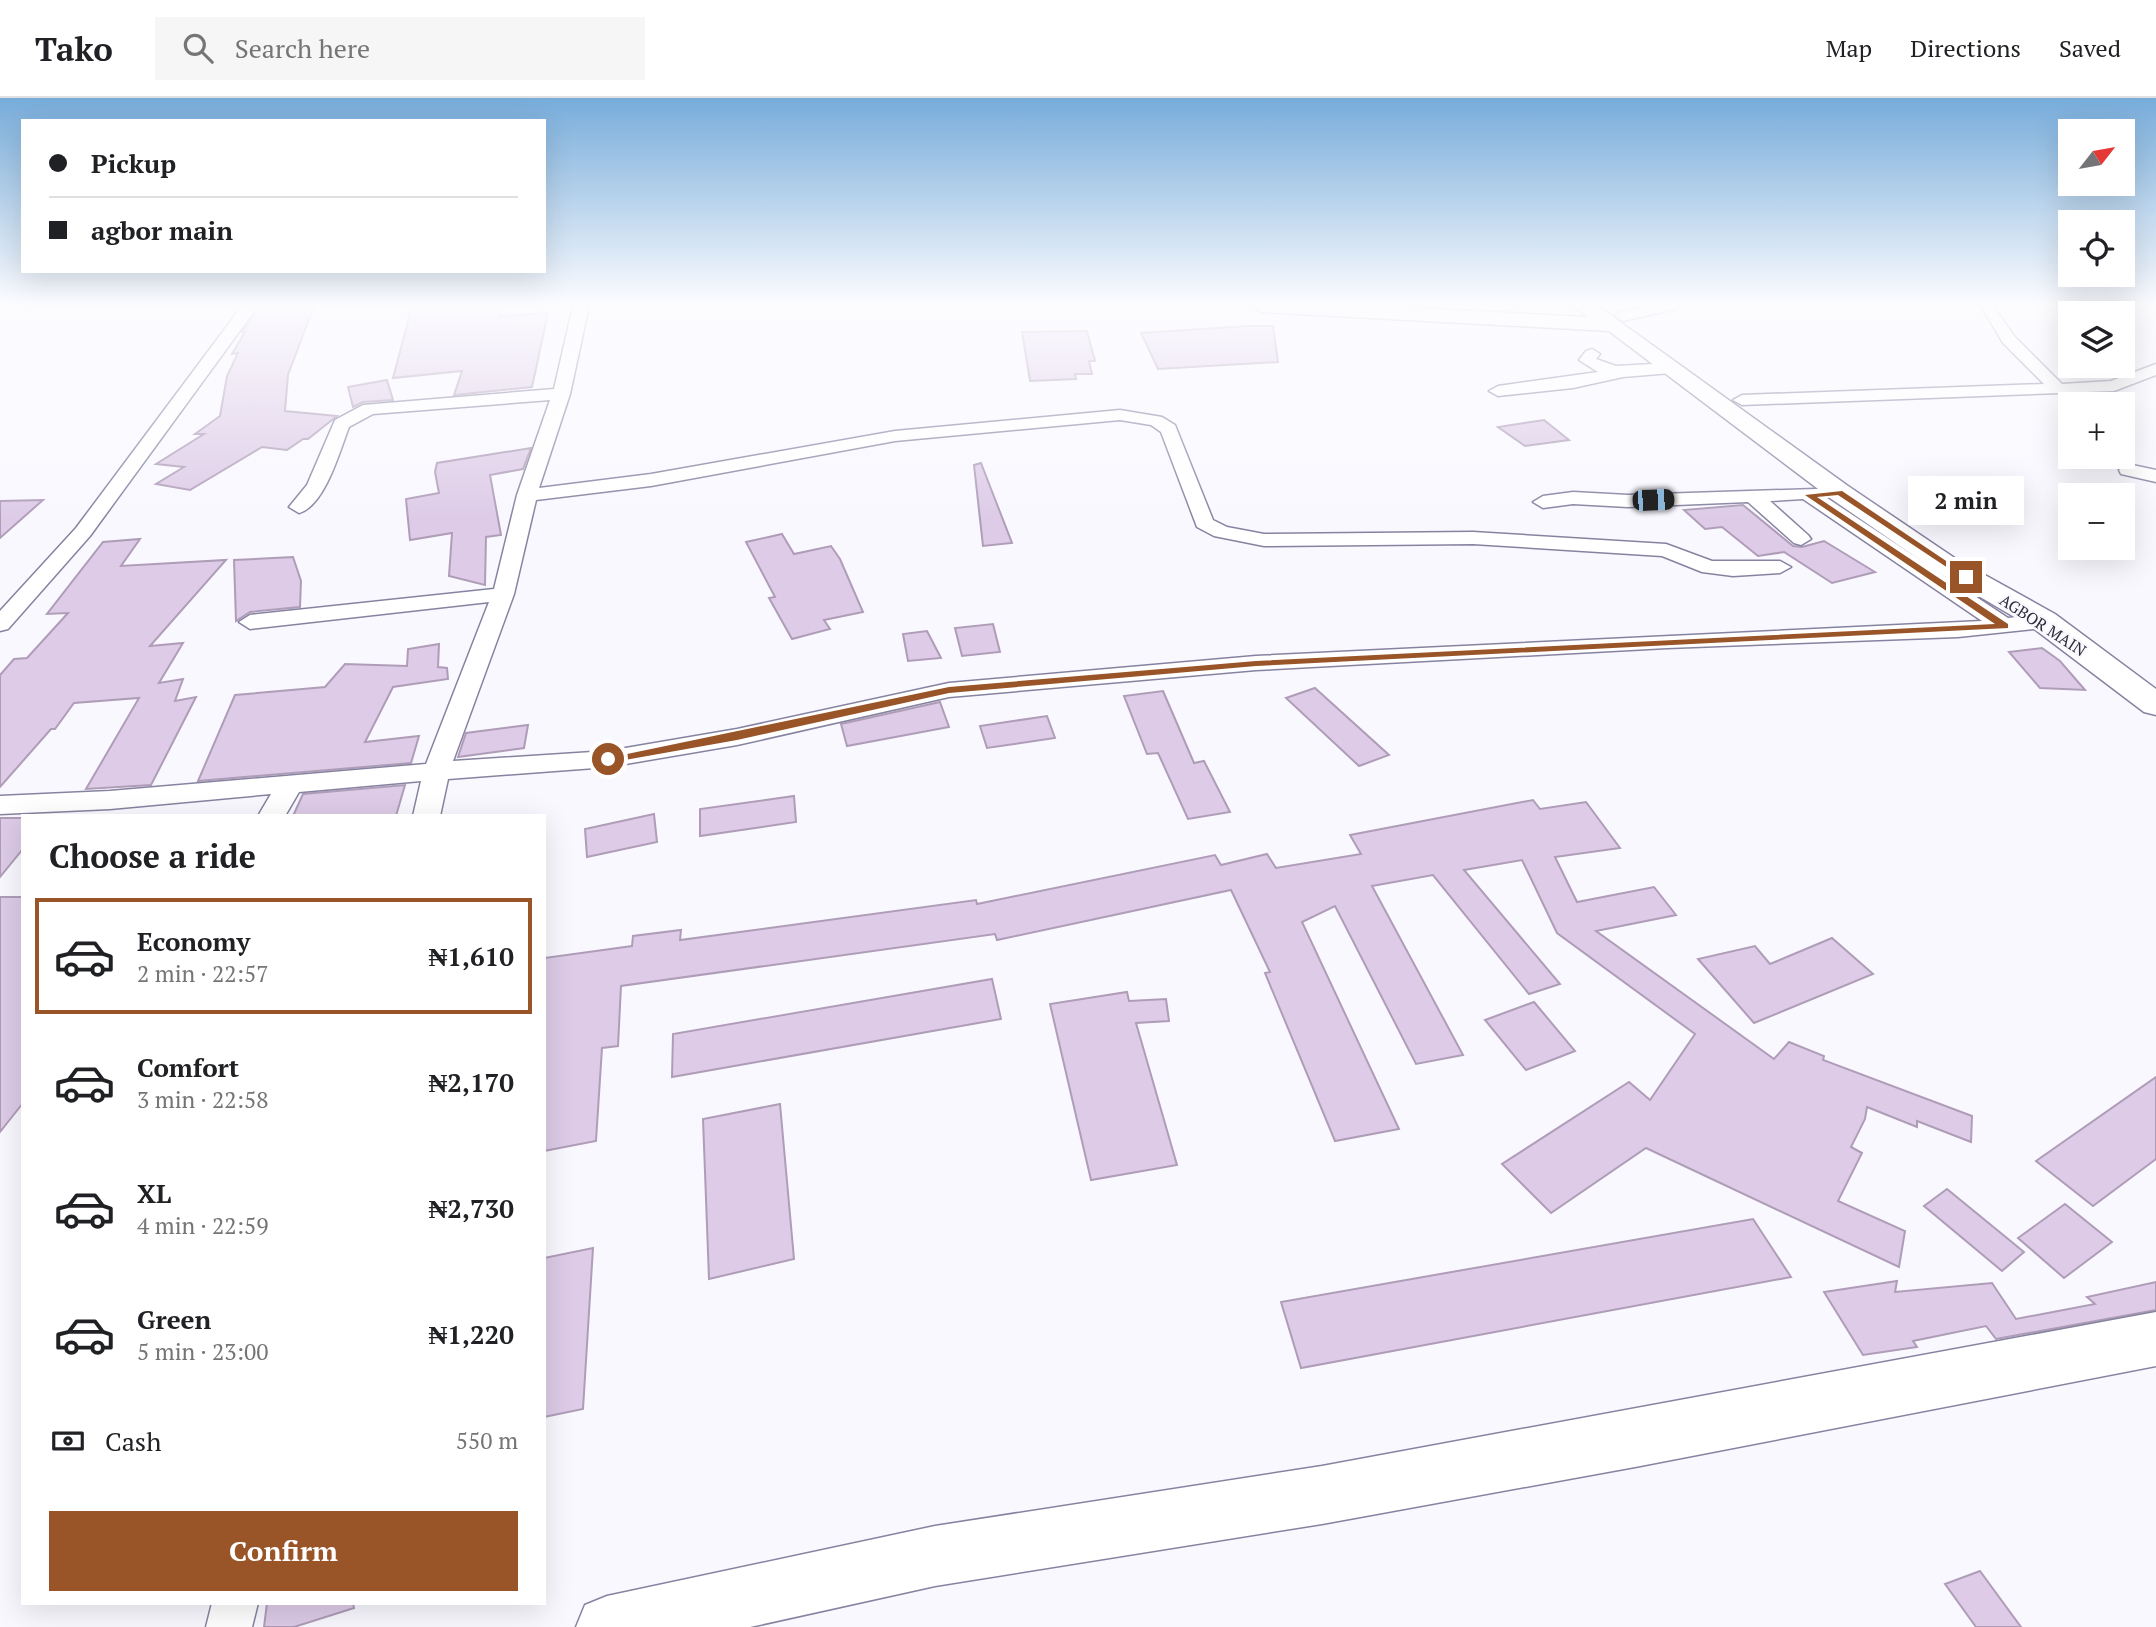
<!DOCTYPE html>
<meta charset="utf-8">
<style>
:root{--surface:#fff;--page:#f6f6f6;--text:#202124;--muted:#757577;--line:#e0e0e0;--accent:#995428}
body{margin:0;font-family:"PT Serif",serif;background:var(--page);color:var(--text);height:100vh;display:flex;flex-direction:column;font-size:26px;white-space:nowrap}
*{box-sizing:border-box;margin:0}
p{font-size:23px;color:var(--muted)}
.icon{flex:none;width:38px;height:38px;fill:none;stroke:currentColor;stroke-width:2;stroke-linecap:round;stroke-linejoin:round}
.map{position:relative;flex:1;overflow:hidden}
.side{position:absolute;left:21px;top:716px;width:525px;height:791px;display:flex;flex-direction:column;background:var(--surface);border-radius:0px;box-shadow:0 7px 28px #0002}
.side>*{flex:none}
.hud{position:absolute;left:21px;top:21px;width:525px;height:154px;border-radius:0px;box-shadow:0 7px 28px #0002;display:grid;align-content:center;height:154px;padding:0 28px;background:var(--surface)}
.needle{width:46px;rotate:59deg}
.fabs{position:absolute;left:2058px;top:21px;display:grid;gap:14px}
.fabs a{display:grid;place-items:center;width:77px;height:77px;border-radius:0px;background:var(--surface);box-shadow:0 7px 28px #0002;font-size:35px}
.end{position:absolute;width:32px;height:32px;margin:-16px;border:9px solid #995428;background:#fff;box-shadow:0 0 0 4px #fff}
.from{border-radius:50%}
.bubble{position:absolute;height:49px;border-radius:0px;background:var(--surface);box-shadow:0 7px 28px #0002;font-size:23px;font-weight:800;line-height:49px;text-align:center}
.car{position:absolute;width:21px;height:42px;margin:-21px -10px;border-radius:9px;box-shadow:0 0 5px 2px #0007;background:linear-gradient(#222 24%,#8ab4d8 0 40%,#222 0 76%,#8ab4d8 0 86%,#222 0)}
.hud b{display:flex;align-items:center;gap:24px;height:66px;font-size:26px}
.hud b+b{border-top:2px solid var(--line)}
.hud i{width:18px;height:18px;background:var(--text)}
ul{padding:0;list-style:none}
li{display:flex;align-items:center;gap:21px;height:116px;margin:0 14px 10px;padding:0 14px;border:4px solid transparent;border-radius:0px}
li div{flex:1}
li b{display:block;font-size:26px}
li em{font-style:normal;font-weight:800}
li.current{border-color:var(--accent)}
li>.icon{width:63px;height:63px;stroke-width:1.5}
h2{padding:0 28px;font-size:32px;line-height:84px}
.pay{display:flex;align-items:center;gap:18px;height:77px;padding:0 28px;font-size:26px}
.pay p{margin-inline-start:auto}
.action{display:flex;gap:14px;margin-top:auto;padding:14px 28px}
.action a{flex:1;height:80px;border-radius:0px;background:var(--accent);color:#fff;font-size:28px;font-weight:800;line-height:80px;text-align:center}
header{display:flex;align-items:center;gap:42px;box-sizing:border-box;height:98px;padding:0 35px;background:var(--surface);border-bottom:2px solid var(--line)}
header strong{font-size:33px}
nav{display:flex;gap:38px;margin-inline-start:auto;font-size:24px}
.search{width:490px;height:63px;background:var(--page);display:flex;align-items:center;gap:18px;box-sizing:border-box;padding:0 24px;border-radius:0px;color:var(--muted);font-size:26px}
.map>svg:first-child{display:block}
</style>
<header>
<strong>Tako</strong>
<div class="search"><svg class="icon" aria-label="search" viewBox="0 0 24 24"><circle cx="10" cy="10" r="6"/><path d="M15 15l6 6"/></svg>Search here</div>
<nav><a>Map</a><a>Directions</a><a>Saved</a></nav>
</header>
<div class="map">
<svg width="2156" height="1529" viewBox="0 0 2156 1529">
<rect width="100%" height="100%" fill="#f9f8ff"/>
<g fill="#ddcbe7" stroke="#af9db8" stroke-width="2">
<polygon points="266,208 314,208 288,277 285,313 337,318 308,341 303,341 287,352 262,349 190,392 156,386 184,369 156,366 204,336 195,336 220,318 227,278 238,255 232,256 245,234 242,234 259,211"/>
<polygon points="412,208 502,208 500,218 548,215 532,289 454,297 462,273 393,280"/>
<polygon points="1247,228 1273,228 1278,264 1158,271 1141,235"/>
<polygon points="1087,233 1095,263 1089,263 1092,276 1075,276 1076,281 1030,283 1022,234"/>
<polygon points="387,282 393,302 363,304 353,309 348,289"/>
<polygon points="1544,322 1569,342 1525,348 1498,329"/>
<polygon points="531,350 523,371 490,377 501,437 486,439 485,487 449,478 452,435 410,442 406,401 439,395 435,374 437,365"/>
<polygon points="981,365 1012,445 983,448 974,367"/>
<polygon points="43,402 0,440 0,403"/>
<polygon points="1743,407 1793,448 1802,449 1824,443 1875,474 1832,485 1784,454 1758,458 1722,429 1705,431 1684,412"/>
<polygon points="782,436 794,456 831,448 840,461 863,514 824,522 830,531 792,541 769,500 775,499 746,444"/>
<polygon points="140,441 121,468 226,462 150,548 183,545 159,585 183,581 175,603 196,599 151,687 86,691 139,600 74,605 55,631 51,631 0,689 0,577 14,561 27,560 68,515 47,516 103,444"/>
<polygon points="293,459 301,483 300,509 250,514 236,523 234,462"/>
<polygon points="993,526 1000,554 962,558 955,530"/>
<polygon points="927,533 941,560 908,563 903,536"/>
<polygon points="439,546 438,569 447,570 448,581 393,589 365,644 419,638 411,665 198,683 235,597 325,589 345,566 407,568 408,551"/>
<polygon points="2042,550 2060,563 2085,592 2040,590 2009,554"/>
<polygon points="1315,590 1389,657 1359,668 1286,600"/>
<polygon points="1163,593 1194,665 1204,663 1230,714 1188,721 1158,655 1147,656 1124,598"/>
<polygon points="940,604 949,629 847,648 841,626"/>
<polygon points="1047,618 1055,640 987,650 980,628"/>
<polygon points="528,627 524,650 458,659 466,635"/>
<polygon points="405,687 396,718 293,718 303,696"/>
<polygon points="794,698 796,724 700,738 700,711"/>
<polygon points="1533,702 1540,711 1586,704 1620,750 1555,759 1577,804 1654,789 1676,817 1596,833 1774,961 1789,944 1824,958 1823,962 1972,1018 1971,1044 1917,1023 1917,1029 1867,1009 1865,1021 1851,1049 1862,1055 1838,1103 1905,1133 1899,1169 1646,1050 1551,1115 1502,1066 1629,984 1650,1002 1695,936 1557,835 1522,762 1464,772 1560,886 1529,896 1433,777 1372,788 1463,957 1416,966 1335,808 1302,824 1399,1031 1335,1043 1265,875 1270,874 1231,792 997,842 995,836 621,888 618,948 602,950 596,1043 544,1053 544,860 632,848 633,838 681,832 680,842 976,802 977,806 1215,757 1221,767 1267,756 1276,770 1361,756 1350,737"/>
<polygon points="654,716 657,744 587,759 585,731"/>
<polygon points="0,720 23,720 23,751 0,779"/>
<polygon points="0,799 23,799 23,1005 0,1034"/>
<polygon points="1832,840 1873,876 1754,925 1698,861 1755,848 1770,866"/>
<polygon points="992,881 1001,921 672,979 673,936"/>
<polygon points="1127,894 1129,903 1166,901 1169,923 1136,925 1177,1067 1091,1082 1050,906"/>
<polygon points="1534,904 1575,953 1526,972 1485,922"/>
<polygon points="2156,979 2156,1061 2093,1108 2036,1063"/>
<polygon points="780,1006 794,1161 709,1181 703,1021"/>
<polygon points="1947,1091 2024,1154 2002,1173 1924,1108"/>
<polygon points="2065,1106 2112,1144 2064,1180 2018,1140"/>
<polygon points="1753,1121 1791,1179 1301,1270 1281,1204"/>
<polygon points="593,1150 583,1311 544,1319 544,1160"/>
<polygon points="1897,1183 1895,1194 1992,1185 2016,1221 2095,1206 2087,1199 2156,1184 2156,1212 1996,1241 1986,1228 1913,1243 1917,1249 1863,1257 1824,1194"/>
<polygon points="1980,1473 2021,1529 1976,1529 1945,1486"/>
<polygon points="267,1505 353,1505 354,1510 294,1529 264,1529"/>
</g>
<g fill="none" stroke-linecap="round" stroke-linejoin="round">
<g stroke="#8683a1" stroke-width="3">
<g id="street">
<polygon points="242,208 258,208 90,438 8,531 0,533 0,513 76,430"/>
<path d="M573,208H589L570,296L539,390L651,376L895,333L1120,312L1162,319L1175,327L1213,422L1227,429L1264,436L1473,434L1666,446L1712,463H1780L1791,469L1780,475L1733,478L1702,474L1662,458L1473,446L1264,448L1214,438L1197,429L1161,334L1151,327L1120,322L895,343L651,388L536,402L514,496L453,663L608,653L737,631L949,585L1256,558L1982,523L1803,401L1770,403L1808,437L1811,441L1801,447L1794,445L1748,404L1628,409L1573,406L1543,410L1533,404L1543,398L1573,394L1628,397L1846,390L1849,394L1846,398L1827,400L2008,520L2044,516L2055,523L2044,530L1958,539L1667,550L1256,572L949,599L737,647L608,669L448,681L440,718H413L421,683L299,694L285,718H258L271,696L110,711L0,716V698L110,693L426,666L489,504L250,531L239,524L250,517L494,491L517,397L550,302L373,316L349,329C340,352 325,408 299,415L289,409L307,387L335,322L363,307L554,291Z"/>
<polygon points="1649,208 1679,208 1676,211 1623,223 1615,218 1618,215"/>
<polygon points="1981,208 1993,208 2015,239 2062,286 2111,283 2156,266 2156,277 2114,293 1742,307 1733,302 1742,297 2044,286 2003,245"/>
<polygon points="1592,251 1600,256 1596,261 1616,268 1671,265 1679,270 1671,275 1623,279 1573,290 1498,298 1489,293 1498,288 1598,274 1579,262 1586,253"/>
<polygon points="2128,366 2156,372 2156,384 2121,376 2119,372"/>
<polygon points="212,1505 258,1505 252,1529 206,1529"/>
</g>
</g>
<g stroke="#8683a1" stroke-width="3">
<polygon id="secondary" points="1251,208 1376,208 1587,219 1574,208 1598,208 1848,388 1956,461 2055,516 2156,591 2156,617 2144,614 2033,530 1936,473 1830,400 1609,233 1261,214"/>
</g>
<g stroke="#8683a1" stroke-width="3">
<polygon id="primary" points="2156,1214 2156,1268 1635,1369 1322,1426 935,1488 750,1529 576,1529 585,1507 607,1498 935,1428 1322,1368"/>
</g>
<use href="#street" fill="#fff" fill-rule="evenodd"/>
<use href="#secondary" fill="#fff" fill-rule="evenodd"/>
<use href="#primary" fill="#fff" fill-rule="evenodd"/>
</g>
<linearGradient id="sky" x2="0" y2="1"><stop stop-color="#77acda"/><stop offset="0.49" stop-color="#fcfcff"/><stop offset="1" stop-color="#fcfcff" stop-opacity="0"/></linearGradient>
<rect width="2156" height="422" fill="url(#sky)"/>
<polygon fill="#995428" points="1842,393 1970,479 1963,480 1838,397 1817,399 2008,526 2008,530 1256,568 949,595 737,642 608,665 603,661 949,589 1256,563 1995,526 1805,397"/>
<g text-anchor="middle" stroke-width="5" stroke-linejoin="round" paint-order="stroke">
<g font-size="16" fill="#2e2d39" stroke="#f9f8ff">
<text transform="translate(2043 527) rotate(33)" y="6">AGBOR MAIN</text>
</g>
</g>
</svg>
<div class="fabs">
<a><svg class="needle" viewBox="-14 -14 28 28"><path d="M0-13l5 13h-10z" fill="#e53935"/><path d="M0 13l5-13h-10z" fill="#757577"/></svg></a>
<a><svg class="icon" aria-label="locate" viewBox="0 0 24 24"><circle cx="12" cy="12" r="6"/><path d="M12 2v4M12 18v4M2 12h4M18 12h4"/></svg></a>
<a><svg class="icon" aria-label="layers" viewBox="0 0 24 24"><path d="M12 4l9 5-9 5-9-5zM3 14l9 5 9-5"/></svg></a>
<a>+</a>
<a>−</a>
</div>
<i class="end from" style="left:608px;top:661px"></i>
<i class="end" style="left:1966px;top:479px"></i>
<div class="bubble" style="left:1908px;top:378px;width:116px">2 min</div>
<i class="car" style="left:1653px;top:402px;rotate:88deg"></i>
<div class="hud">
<b><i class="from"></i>Pickup</b>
<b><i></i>agbor main</b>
</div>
<section class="side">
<h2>Choose a ride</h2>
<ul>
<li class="current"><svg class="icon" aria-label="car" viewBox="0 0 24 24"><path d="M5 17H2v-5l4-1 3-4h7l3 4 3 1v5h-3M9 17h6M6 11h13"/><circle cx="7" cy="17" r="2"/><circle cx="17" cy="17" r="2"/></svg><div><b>Economy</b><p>2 min · 22:57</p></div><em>₦1,610</em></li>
<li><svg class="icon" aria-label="car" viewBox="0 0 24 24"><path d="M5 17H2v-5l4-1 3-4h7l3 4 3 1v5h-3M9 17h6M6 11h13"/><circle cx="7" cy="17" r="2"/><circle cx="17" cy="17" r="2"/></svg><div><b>Comfort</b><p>3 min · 22:58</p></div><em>₦2,170</em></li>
<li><svg class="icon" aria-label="car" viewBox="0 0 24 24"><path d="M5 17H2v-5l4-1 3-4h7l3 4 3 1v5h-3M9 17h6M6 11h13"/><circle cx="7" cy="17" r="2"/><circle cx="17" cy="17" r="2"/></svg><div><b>XL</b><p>4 min · 22:59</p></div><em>₦2,730</em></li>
<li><svg class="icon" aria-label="car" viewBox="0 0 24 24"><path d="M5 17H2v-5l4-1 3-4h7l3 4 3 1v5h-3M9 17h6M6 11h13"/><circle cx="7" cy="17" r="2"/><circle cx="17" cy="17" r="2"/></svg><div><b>Green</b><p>5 min · 23:00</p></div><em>₦1,220</em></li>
</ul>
<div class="pay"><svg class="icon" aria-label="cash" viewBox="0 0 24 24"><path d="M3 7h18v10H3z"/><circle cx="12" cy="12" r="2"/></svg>Cash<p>550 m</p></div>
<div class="action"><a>Confirm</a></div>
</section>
</div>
